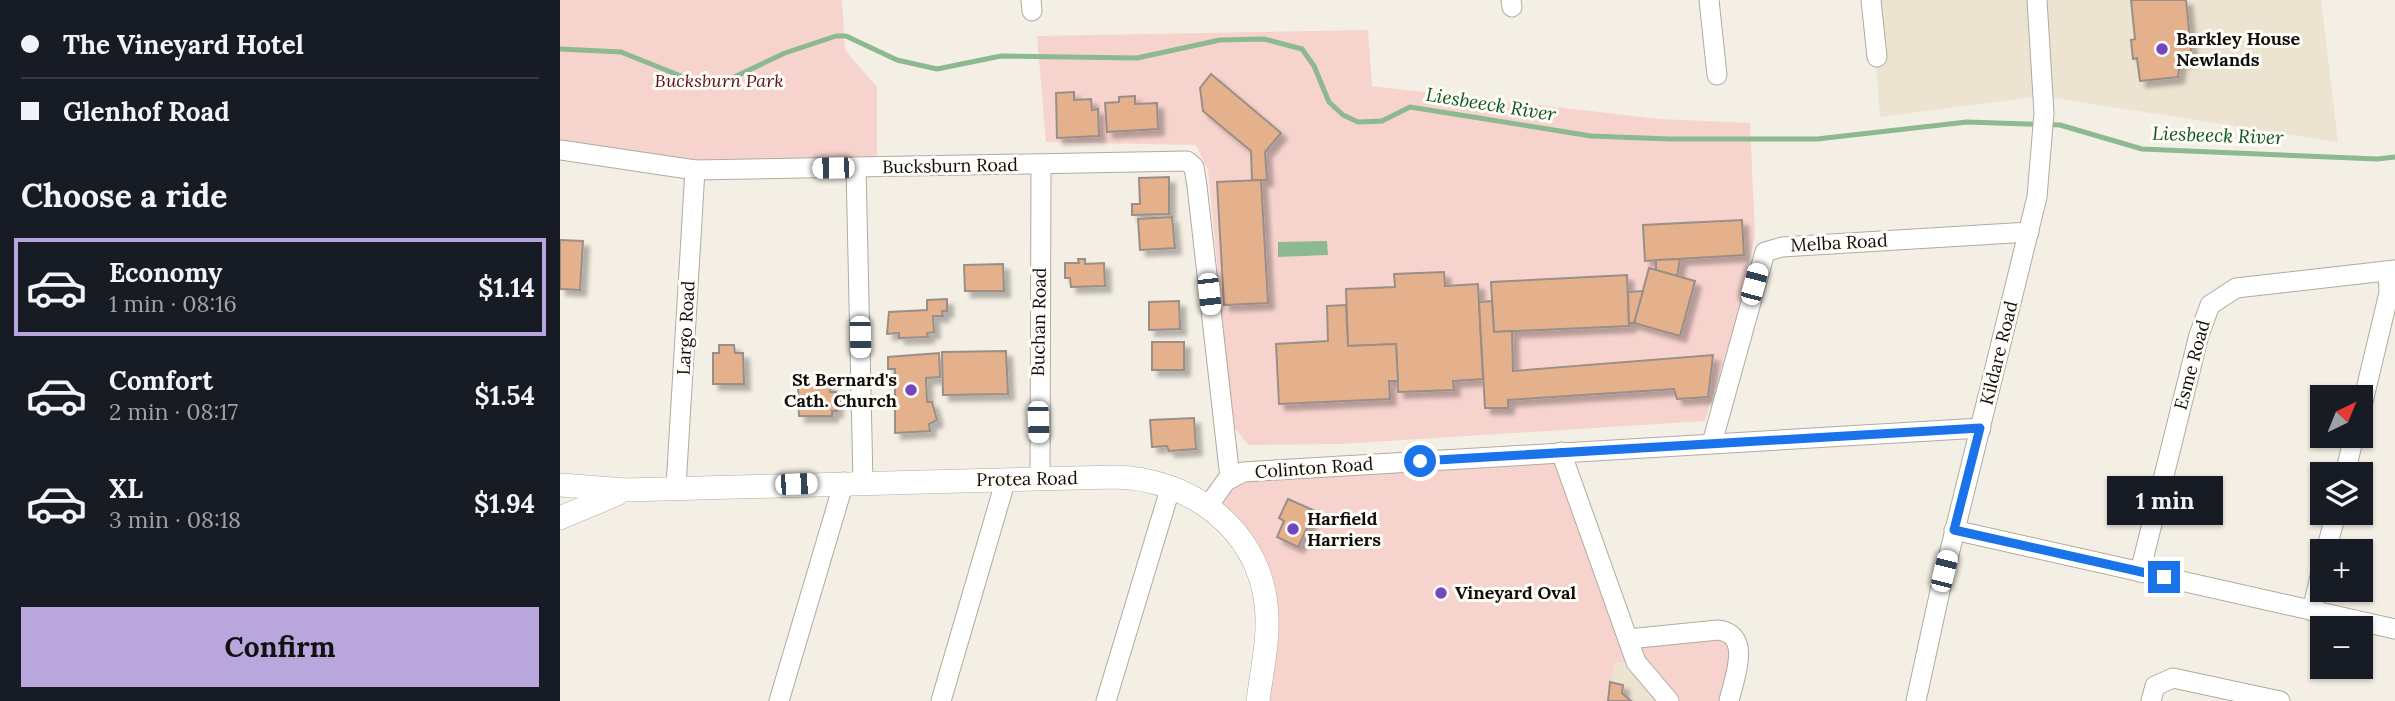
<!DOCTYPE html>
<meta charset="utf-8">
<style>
:root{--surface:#171b24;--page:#20242c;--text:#f1f3f6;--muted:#9ea1a6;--line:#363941;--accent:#b8a6dd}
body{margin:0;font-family:Lora,serif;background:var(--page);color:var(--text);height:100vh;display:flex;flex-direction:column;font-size:26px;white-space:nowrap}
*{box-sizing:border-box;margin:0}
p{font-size:23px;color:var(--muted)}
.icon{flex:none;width:38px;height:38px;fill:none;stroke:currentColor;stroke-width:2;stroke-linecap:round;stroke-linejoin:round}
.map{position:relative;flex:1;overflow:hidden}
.panel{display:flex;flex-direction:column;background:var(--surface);width:560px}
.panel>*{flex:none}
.guide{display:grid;align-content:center;height:154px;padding:0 21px;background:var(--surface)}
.needle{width:46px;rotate:43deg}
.tools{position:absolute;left:1750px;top:385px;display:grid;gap:14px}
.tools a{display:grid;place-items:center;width:63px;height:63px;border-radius:0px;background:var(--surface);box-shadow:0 2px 5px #0004;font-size:35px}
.end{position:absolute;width:32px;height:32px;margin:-16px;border:9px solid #1a73e8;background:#fff;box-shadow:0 0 0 4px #fff}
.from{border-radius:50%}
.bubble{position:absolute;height:49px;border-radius:0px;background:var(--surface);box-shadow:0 2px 5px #0004;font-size:23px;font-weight:700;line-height:49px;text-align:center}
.car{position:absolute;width:21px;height:42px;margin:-21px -10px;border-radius:9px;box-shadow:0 0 5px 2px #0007;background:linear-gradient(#fff 24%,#345 0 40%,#fff 0 76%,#345 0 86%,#fff 0)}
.guide b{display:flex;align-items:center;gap:24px;height:66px;font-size:26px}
.guide b+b{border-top:2px solid var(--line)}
.guide i{width:18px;height:18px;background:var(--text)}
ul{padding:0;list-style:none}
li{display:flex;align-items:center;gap:21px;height:98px;margin:0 14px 10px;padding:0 7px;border:4px solid transparent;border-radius:0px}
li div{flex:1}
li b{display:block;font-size:26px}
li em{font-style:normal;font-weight:700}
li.on{border-color:var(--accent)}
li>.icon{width:63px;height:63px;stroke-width:1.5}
h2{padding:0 21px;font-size:32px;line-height:84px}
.action{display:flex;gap:14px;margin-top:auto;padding:14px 21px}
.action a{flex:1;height:80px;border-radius:0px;background:var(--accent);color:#111;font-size:28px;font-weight:700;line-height:80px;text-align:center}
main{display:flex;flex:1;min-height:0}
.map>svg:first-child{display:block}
</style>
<main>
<section class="panel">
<div class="guide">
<b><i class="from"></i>The Vineyard Hotel</b>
<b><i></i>Glenhof Road</b>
</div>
<h2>Choose a ride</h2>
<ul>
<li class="on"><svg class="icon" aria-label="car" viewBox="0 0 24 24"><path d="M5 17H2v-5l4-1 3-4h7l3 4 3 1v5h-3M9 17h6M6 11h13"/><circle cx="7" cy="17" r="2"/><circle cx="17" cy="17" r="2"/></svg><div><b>Economy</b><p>1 min · 08:16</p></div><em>$1.14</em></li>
<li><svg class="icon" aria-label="car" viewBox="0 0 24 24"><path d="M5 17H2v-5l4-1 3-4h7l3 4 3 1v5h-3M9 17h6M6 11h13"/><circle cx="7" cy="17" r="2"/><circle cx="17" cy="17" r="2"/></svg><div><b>Comfort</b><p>2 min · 08:17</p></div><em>$1.54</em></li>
<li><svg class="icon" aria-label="car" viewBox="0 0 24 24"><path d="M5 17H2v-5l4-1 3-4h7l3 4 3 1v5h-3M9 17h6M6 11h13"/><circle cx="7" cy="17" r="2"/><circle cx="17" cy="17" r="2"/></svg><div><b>XL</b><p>3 min · 08:18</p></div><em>$1.94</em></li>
</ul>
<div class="action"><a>Confirm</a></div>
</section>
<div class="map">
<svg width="1835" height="701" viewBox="0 0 1835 701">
<defs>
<filter id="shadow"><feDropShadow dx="6" dy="6" stdDeviation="2" flood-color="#0004"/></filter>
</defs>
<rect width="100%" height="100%" fill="#f4efe4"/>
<g fill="#ece3d1">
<polygon points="1311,0 1761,0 1778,142 1481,96 1320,117"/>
<polygon points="1055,662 1076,662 1109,701 1048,701"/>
</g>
<g fill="#f7d3ce">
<polygon points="0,0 282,0 285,50 317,87 317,157 141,162 0,141"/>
<polygon points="808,30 812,86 1100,119 1190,123 1195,235 1177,318 1145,421 781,444 688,445 675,428 669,390 648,170 636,145 486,142 477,36"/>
<polygon points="1001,452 1068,639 1173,636 1169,701 1109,701 1075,662 1055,662 1048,701 698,701 706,602 655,511 666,481"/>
</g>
<polygon fill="#8cb98f" points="767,241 768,255 718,257 718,242"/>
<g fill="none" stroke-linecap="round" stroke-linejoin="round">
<polyline stroke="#8cb98f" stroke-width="5" points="0,49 61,52 141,84 155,86 225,53 276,36 286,36 337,60 377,69 441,56 577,58 660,40 704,39 742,49 754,66 769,102 783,115 798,122 822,121 850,107 1031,136 1110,139 1257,139 1407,122 1500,125 1582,149 1817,159 1835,157"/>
</g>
<g fill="#e5b18d" stroke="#998f88" stroke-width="2" filter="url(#shadow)">
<polygon points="1571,0 1626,0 1632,60 1620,62 1618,77 1580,81 1577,58 1573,59 1571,40 1575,39"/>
<polygon points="651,74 721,133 705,152 707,180 692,180 691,151 643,111 640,88"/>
<polygon points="514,92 514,100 531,99 532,110 538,109 539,136 497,138 496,93"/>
<polygon points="575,96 575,104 597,103 598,129 547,132 545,103 559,102 559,97"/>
<polygon points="609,177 609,214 572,215 572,204 580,204 579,178"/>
<polygon points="701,180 708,303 664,305 657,182"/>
<polygon points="612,217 615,248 580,250 578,219"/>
<polygon points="1182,220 1184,255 1085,261 1083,225"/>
<polygon points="0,240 23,241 20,290 0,289"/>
<polygon points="518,259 525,259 525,264 544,263 545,286 511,287 510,278 505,278 505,263 519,263"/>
<polygon points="1120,259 1117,276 1096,270 1096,260"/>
<polygon points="443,264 444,291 405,291 404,265"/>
<polygon points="1089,268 1135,281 1120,336 1074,323"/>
<polygon points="884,272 885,286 918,284 923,379 893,381 894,390 838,392 836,344 788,346 786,289 835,287 834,274"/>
<polygon points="1067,275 1069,326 934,332 931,282"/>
<polygon points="1083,291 1074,323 1069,323 1068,292"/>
<polygon points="387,299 387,311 382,311 383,316 373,316 374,332 367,333 368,337 339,338 339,333 327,334 329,312 367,310 367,300"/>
<polygon points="619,301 620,329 589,330 589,302"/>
<polygon points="932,301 934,332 952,331 953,371 1153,355 1148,397 1117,399 1114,389 948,400 948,408 925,408 919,302"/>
<polygon points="786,305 788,346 836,344 838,381 829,381 830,399 719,404 716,344 768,341 767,306"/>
<rect x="592" y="342" width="32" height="28"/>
<polygon points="159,345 174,345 175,353 183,353 184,384 153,384 153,353 159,353"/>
<polygon points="446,351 448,394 383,395 382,352"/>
<polygon points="379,353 380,377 366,378 367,402 372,402 377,420 369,424 370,431 335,433 335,369 328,369 328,357"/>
<polygon points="270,384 270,392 276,392 277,411 272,411 272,416 239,416 238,385"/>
<polygon points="634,418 636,449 609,451 607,446 592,447 590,420"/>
<polygon points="728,499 755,511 738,547 717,537 724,521 719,518"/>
<polygon points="1050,682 1063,685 1062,693 1071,701 1048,701"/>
</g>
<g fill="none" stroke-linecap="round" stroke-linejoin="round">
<g stroke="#b0aba0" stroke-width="21">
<g id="minor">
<polyline points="471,0 472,11"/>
<polyline points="951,0 952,7"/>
<polyline points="1149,0 1157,75"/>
<polyline points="1311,0 1317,57"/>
<polyline points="0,150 135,170 627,161 634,167 637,186 670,478"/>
<polyline points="296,167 303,482"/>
<polyline points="1801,410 1829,293 1828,271"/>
<polyline points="1152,443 1205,252 1222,247 1469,232"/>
<polyline points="1001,452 1076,662 1109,701"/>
<polyline points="1785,474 1794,436"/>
<polyline points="480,479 481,165"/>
<polyline points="116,487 135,170"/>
<polyline points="648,506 666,481 683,472 1421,428"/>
<polyline points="1394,530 1835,629"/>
<polyline points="1766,551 1776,513"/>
<polyline points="1580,572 1639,335 1650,305 1676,288 1835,270"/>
<polyline points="1752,611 1762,568"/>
<path d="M1068,639L1158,630C1193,634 1174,679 1169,701"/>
<polyline points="219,701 284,482"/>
<polyline points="381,701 446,479"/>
<polyline points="546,701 611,486"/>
<polyline points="1356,701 1380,591 1477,197 1484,113 1477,0"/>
<polyline points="1591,701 1595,686 1613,678 1720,701"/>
</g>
</g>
<g stroke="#b0aba0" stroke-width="24">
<g id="major">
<path d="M0,485L66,490L554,477C628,478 697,527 706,604C710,636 702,669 698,701"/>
<polyline points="0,518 57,494"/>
</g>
</g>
<use href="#minor" stroke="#fff" stroke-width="19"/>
<use href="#major" stroke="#fff" stroke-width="23"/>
</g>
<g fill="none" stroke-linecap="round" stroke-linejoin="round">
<polyline stroke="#1a73e8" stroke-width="9" points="860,461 1420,428 1394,530 1604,577"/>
</g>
<g fill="#7247bf" stroke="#fffdf8" stroke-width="2.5">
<circle cx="1602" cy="49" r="7"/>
<circle cx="351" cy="390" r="7"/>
<circle cx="733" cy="529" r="7"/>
<circle cx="881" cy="593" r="7"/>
</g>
<g text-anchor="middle" stroke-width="6" stroke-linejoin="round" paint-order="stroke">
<g font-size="18" font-weight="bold" fill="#100e0b" stroke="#fffdf8" text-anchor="start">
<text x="1616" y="45">Barkley House<tspan x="1616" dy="21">Newlands</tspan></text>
<text x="337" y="386" text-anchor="end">St Bernard's<tspan x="337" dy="21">Cath. Church</tspan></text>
<text x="747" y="525">Harfield<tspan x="747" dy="21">Harriers</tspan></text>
<text x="895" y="599">Vineyard Oval</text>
</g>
<g font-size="18" font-style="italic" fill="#5d1211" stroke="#fffdf8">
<text x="159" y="87">Bucksburn Park</text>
</g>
<g font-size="18" fill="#100e0b" stroke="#fffdf8">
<text transform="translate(390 166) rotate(-1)" y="6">Bucksburn Road</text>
<text transform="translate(1279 243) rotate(-3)" y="6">Melba Road</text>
<text transform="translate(479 322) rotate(-89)" y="6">Buchan Road</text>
<text transform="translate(126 328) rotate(-87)" y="6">Largo Road</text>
<text transform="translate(1439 353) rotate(-76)" y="6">Kildare Road</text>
<text transform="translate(1632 365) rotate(-75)" y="6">Esme Road</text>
<text transform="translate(754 468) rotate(-4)" y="6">Colinton Road</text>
<text transform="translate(467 479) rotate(-1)" y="6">Protea Road</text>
</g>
<g font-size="19" font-style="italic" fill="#0f531e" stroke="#fffdf8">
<text transform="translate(931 104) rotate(9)" y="7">Liesbeeck River</text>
<text transform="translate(1658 135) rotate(2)" y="7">Liesbeeck River</text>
</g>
</g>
</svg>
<div class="tools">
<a><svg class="needle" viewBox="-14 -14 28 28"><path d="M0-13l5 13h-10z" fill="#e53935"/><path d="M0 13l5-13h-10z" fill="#9ea1a6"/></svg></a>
<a><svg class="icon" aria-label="layers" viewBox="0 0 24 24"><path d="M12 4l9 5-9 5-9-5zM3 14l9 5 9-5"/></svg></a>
<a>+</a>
<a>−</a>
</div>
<i class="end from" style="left:860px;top:461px"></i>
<i class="end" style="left:1604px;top:577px"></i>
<div class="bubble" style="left:1547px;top:476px;width:116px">1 min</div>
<i class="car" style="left:273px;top:168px;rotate:269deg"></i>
<i class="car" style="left:1194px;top:284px;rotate:15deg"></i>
<i class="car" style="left:649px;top:294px;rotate:174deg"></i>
<i class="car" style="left:300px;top:337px;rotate:179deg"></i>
<i class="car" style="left:478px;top:422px;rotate:178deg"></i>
<i class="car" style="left:236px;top:484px;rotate:88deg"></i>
<i class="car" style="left:1384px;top:571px;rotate:14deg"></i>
</div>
</main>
